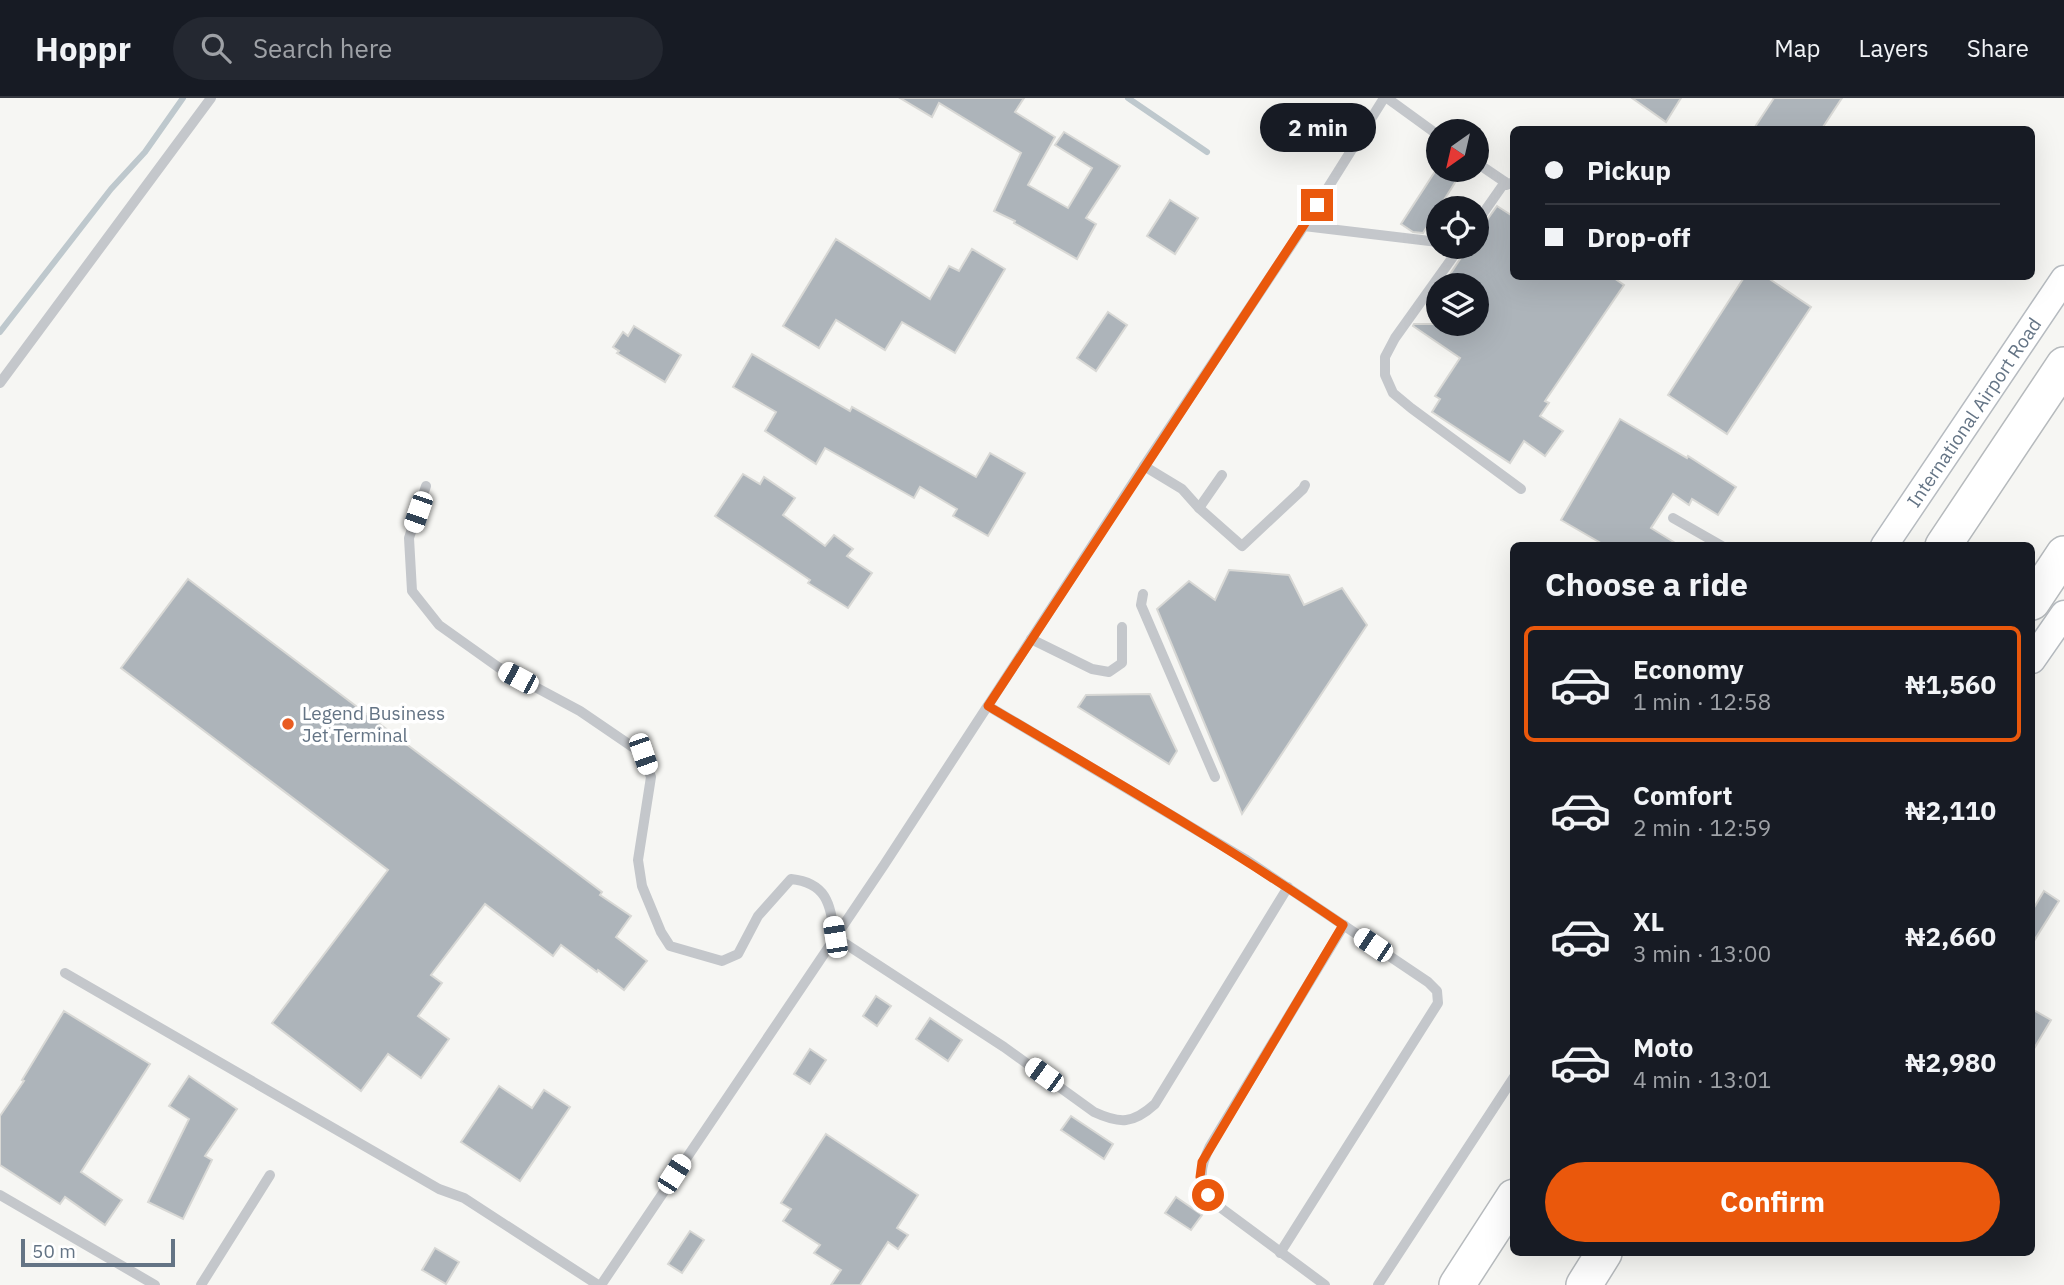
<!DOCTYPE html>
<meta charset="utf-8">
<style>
:root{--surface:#171b24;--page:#242831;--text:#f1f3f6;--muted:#9ea1a6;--line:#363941;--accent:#ea580c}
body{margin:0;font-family:"IBM Plex Sans",sans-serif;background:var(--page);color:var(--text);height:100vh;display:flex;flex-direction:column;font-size:26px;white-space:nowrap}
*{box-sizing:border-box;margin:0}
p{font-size:23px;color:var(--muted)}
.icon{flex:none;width:38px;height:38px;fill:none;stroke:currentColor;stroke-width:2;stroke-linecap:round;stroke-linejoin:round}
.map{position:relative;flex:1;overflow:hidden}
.sheet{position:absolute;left:1510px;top:444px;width:525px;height:714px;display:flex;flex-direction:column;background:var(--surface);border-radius:10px;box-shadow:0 7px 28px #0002}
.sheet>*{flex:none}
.hud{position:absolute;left:1510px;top:28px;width:525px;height:154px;border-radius:10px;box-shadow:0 7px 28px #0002;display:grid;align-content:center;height:154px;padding:0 35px;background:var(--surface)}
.needle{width:46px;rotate:214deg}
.buttons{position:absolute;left:1426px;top:21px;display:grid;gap:14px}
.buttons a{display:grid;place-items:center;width:63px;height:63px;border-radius:50%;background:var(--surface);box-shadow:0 7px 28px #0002;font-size:35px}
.scale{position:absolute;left:21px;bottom:18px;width:154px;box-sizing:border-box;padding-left:7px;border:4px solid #647485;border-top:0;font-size:19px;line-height:24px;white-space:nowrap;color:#647485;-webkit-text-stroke:5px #fff;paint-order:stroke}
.end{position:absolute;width:32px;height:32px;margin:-16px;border:9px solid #ea580c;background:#fff;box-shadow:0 0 0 4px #fff}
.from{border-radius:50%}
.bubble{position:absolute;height:49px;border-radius:24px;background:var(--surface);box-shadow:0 7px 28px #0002;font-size:23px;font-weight:700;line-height:49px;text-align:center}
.car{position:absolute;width:21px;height:42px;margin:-21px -10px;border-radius:9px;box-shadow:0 0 5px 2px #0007;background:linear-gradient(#fff 24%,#345 0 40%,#fff 0 76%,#345 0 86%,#fff 0)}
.hud b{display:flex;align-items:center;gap:24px;height:66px;font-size:26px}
.hud b+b{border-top:2px solid var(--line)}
.hud i{width:18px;height:18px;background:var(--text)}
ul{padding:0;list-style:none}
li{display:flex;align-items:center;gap:21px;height:116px;margin:0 14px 10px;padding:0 21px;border:4px solid transparent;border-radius:10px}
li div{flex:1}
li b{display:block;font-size:26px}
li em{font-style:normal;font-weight:700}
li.current{border-color:var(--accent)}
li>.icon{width:63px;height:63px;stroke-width:1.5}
h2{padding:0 35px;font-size:32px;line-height:84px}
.cta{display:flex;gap:14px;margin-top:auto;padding:14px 35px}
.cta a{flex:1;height:80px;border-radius:42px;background:var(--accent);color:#fff;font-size:28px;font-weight:700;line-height:80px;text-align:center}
header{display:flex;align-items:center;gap:42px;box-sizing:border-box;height:98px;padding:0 35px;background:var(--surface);border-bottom:2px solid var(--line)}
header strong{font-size:33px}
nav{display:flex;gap:38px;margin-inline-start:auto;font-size:24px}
.search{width:490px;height:63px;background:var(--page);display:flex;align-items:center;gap:18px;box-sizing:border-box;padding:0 24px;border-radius:38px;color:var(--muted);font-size:26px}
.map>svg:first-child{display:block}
</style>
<header>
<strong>Hoppr</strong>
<div class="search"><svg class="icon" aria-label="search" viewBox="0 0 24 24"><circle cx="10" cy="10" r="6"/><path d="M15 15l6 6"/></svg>Search here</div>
<nav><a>Map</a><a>Layers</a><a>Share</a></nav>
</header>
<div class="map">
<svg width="2064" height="1187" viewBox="0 0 2064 1187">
<rect width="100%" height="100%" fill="#f6f6f3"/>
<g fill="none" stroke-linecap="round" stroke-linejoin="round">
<g stroke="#bec8cd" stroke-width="6">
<polyline points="1128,0 1207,54"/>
<polyline points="0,234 111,91 145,54 183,0"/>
</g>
</g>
<g fill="#adb4ba" stroke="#d8d8d5" stroke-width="2">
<polygon points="900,0 1024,0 1015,14 1055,39 1028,87 1068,110 1092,70 1055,47 1064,34 1120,68 1086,120 1096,126 1077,161 1014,125 1015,123 994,113 1021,55 939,5 932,19"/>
<polygon points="1632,0 1681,0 1666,24"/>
<polygon points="1774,0 1842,0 1821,32 1753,32"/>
<polygon points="1436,72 1463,72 1423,135 1413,134 1401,126"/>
<polygon points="1170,102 1198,120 1175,156 1147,138"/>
<polygon points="1497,108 1514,119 1514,178 1611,178 1624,187 1545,303 1549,305 1540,318 1563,333 1545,358 1524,343 1510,365 1432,314 1440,301 1435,298 1460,260 1413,228 1414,226 1477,226 1477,187 1443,187 1468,149 1477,149 1477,136"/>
<polygon points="836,141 930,201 949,168 959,173 972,151 1005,171 955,255 902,224 885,252 836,222 819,250 783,228"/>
<polygon points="1745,178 1765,178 1811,209 1727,336 1668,297"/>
<polygon points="1108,214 1127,227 1096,273 1077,260"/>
<polygon points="634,228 681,257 665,284 617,255 619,253 613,249 623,234 628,238"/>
<polygon points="752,256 850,313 852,309 976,379 990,355 1025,375 988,438 953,418 957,411 920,389 914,400 825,350 816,366 765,333 776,314 733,289"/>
<polygon points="1620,321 1687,360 1688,358 1736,389 1718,417 1692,401 1689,407 1673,396 1651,430 1680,448 1606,448 1561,422"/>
<polygon points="743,376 760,386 764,379 795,400 783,417 825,448 834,437 853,451 847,458 872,475 848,510 808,485 810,482 715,418"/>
<polygon points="1229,472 1289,477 1304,507 1342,490 1367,527 1242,716 1157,511 1189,483 1215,502"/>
<polygon points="188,481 602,794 600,797 631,818 616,839 647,863 624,892 598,872 597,874 561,847 553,858 485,806 431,877 442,885 418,918 449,941 421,980 388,956 361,993 272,925 388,772 121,570"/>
<polygon points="1150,596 1177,653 1169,666 1078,609 1086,597"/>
<polygon points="2044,793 2059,803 2032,846 2032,813"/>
<polygon points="876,898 891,908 877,928 863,918"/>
<polygon points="2032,911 2051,922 2032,954"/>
<polygon points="64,913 150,966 81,1074 122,1102 105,1127 65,1099 60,1106 0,1067 0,1018 24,983 22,982"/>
<polygon points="930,920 962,942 948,963 916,941"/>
<polygon points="810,951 826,962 810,986 794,976"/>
<polygon points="189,978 237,1011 205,1058 212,1062 183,1121 148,1104 189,1021 169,1008"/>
<polygon points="499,988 532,1010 544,992 570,1009 520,1083 461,1044"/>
<polygon points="1071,1018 1113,1046 1104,1061 1061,1032"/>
<polygon points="826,1036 918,1097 897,1130 908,1137 898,1151 888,1144 860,1187 831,1187 841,1172 814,1155 820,1147 783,1123 791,1111 781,1105"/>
<polygon points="1176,1099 1202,1117 1191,1132 1165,1115"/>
<polygon points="690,1133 704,1142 682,1175 668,1166"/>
<polygon points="435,1150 459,1164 446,1186 422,1172"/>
</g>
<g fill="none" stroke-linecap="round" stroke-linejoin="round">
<g stroke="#b6bbc0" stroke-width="29">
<g id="secondary">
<path id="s1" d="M1884,448L2064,181"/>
<polyline points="2032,562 2064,516"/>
</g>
</g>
<g stroke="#b6babd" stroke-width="38">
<g id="highway">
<polyline points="1943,448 2064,267"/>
<polyline points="2032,504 2064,456"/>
<polyline points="1457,1187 1514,1099"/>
<polyline points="1584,1187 1604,1155"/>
</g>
</g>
<g stroke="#c4c7cb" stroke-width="10">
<polyline points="1387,0 1438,37"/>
<polyline points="1477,65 1505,84"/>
<polyline points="1477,124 1505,84 1506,87 1514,84"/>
<polyline points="1304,128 1438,144"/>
<polyline points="1460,149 1395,240 1385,259 1385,277 1393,295 1411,310 1521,391"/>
<polyline points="0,285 211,0"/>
<polyline points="1144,368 1182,391 1199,410 1242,448 1303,391 1305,387"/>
<path d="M426,388L409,440L412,493L439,527L498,569L580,613L643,656L651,679L638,762L642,788L661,834L670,848L722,863L738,856L758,818L791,781C828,785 830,807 835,839L1004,949L1094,1014C1120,1026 1133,1026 1155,1006L1288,789"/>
<polyline points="1199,410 1222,377"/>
<polyline points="1673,420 1722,448"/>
<polyline points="1143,496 1141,507 1215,679"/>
<polyline points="1031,541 1092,571 1109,574 1122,565 1122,529"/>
<polyline points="988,608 1245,761 1428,884 1437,893 1438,905 1280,1155"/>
<polyline points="65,875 439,1091 464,1100 598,1187"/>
<polyline points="0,1097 155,1187"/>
<polyline points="201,1187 270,1077"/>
<polyline points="601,1187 884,767 1144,368 1304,128 1384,0"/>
<path d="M1325,1187L1217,1107C1198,1085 1198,1073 1210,1048L1344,827"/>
<polyline points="1378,1187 1514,979"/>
</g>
<use href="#secondary" stroke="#fff" stroke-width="26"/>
<use href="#highway" stroke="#fff" stroke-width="35"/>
</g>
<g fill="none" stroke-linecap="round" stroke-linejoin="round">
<path stroke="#ea580c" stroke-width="9" d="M1208,1097L1200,1079L1202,1064L1343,827C1228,748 1108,679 988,608L1317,107"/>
</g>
<circle fill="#e95c21" stroke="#fff" stroke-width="2.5" cx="288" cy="626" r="7"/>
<g text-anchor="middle" stroke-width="7" stroke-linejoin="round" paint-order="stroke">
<g font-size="19" fill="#647485" stroke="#fff">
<text dy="7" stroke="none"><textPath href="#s1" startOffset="161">International Airport Road</textPath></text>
</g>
<g font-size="19" fill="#647485" stroke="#fff" text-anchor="start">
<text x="302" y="622">Legend Business<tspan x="302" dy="22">Jet Terminal</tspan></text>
</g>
</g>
</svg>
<div class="buttons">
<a><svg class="needle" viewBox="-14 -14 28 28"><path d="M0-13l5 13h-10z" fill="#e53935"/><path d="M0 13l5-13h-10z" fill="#9ea1a6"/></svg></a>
<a><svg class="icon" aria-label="locate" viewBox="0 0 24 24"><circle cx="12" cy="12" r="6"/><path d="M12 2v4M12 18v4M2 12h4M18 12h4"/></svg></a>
<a><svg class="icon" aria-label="layers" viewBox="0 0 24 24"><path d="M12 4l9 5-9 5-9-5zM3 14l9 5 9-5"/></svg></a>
</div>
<div class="scale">50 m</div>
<i class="end from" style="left:1208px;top:1097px"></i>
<i class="end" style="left:1317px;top:107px"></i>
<div class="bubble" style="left:1260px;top:5px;width:116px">2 min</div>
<i class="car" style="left:418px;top:414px;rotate:199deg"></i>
<i class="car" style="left:518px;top:580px;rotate:298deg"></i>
<i class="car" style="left:643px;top:656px;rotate:161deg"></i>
<i class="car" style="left:835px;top:839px;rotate:351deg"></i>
<i class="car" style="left:1373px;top:847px;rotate:304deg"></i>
<i class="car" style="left:1044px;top:977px;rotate:306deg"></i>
<i class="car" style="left:674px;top:1076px;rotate:33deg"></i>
<div class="hud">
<b><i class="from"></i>Pickup</b>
<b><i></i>Drop-off</b>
</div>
<section class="sheet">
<h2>Choose a ride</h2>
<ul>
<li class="current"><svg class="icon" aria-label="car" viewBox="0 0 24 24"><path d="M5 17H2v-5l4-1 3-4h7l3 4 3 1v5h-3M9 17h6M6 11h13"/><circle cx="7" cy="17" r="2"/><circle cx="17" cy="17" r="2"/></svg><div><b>Economy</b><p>1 min · 12:58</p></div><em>₦1,560</em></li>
<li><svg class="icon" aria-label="car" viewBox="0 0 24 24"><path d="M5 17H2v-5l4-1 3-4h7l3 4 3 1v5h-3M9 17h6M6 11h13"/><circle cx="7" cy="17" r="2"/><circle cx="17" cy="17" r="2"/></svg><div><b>Comfort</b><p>2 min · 12:59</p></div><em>₦2,110</em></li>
<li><svg class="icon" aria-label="car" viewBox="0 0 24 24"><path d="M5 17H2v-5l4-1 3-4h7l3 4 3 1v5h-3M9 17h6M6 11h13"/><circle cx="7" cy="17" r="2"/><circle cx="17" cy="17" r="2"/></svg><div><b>XL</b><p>3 min · 13:00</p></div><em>₦2,660</em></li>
<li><svg class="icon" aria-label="car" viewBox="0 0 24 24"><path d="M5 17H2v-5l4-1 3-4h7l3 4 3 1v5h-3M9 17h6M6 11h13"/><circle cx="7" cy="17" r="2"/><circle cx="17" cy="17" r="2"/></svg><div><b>Moto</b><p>4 min · 13:01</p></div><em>₦2,980</em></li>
</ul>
<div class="cta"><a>Confirm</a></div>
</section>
</div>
